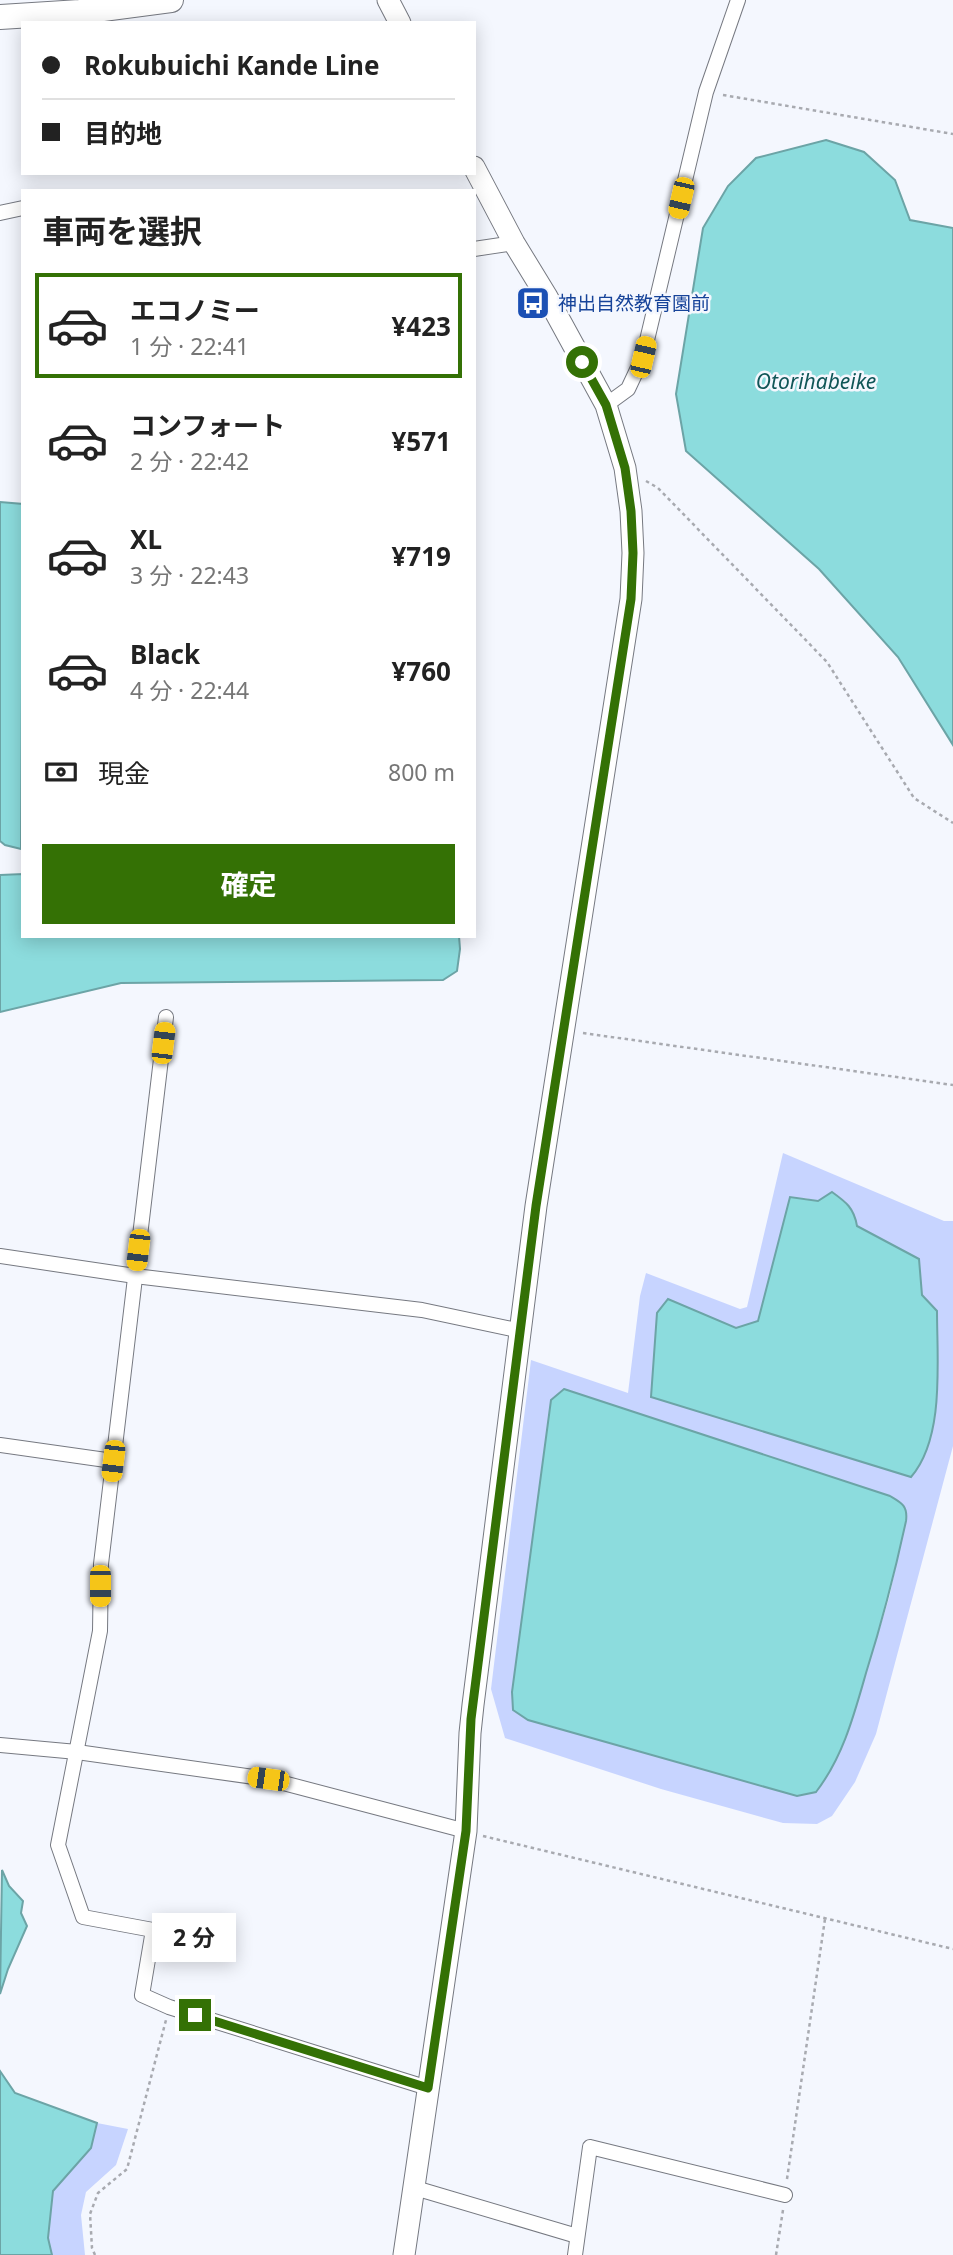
<!DOCTYPE html>
<html lang="ja">
<meta charset="utf-8">
<style>
:root{--surface:#fff;--page:#f6f6f6;--text:#222;--muted:#767676;--line:#e0e0e0;--accent:#347105}
body{margin:0;font-family:"Noto Sans","Noto Sans JP",sans-serif;background:var(--page);color:var(--text);height:100vh;display:flex;flex-direction:column;font-size:26px;white-space:nowrap}
*{box-sizing:border-box;margin:0}
p{font-size:23px;color:var(--muted)}
.icon{flex:none;width:38px;height:38px;fill:none;stroke:currentColor;stroke-width:2;stroke-linecap:round;stroke-linejoin:round}
.map{position:relative;flex:1;overflow:hidden}
.panel{position:absolute;left:21px;top:189px;width:455px;height:749px;display:flex;flex-direction:column;background:var(--surface);border-radius:0px;box-shadow:0 4px 18px #0003}
.panel>*{flex:none}
.top-card{position:absolute;left:21px;top:21px;width:455px;height:154px;border-radius:0px;box-shadow:0 4px 18px #0003;display:grid;align-content:center;height:154px;padding:0 21px;background:var(--surface)}
.end{position:absolute;width:32px;height:32px;margin:-16px;border:9px solid #347105;background:#fff;box-shadow:0 0 0 4px #fff}
.from{border-radius:50%}
.bubble{position:absolute;height:49px;border-radius:0px;background:var(--surface);box-shadow:0 4px 18px #0003;font-size:23px;font-weight:700;line-height:49px;text-align:center}
.car{position:absolute;width:21px;height:42px;margin:-21px -10px;border-radius:9px;box-shadow:0 0 5px 2px #0007;background:linear-gradient(#f5c518 24%,#345 0 40%,#f5c518 0 76%,#345 0 86%,#f5c518 0)}
.top-card b{display:flex;align-items:center;gap:24px;height:66px;font-size:26px}
.top-card b+b{border-top:2px solid var(--line)}
.top-card i{width:18px;height:18px;background:var(--text)}
ul{padding:0;list-style:none}
li{display:flex;align-items:center;gap:21px;height:105px;margin:0 14px 10px;padding:0 7px;border:4px solid transparent;border-radius:0px}
li div{flex:1}
li b{display:block;font-size:26px}
li em{font-style:normal;font-weight:700}
li.on{border-color:var(--accent)}
li>.icon{width:63px;height:63px;stroke-width:1.5}
h2{padding:0 21px;font-size:32px;line-height:84px}
.pay{display:flex;align-items:center;gap:18px;height:77px;padding:0 21px;font-size:26px}
.pay p{margin-inline-start:auto}
.button{display:flex;gap:14px;margin-top:auto;padding:14px 21px}
.button a{flex:1;height:80px;border-radius:0px;background:var(--accent);color:#fff;font-size:28px;font-weight:700;line-height:80px;text-align:center}
.map>svg:first-child{display:block}
</style>
<div class="map">
<svg width="953" height="2255" viewBox="0 0 953 2255">
<rect width="100%" height="100%" fill="#f4f7fe"/>
<g fill="#c7d4ff" fill-rule="evenodd">
<path d="M783,1153L944,1221H953V1446L876,1734L855,1782L832,1816L817,1824L783,1823L661,1789L505,1738L491,1689L531,1360L628,1393L640,1296L646,1273L740,1309L747,1307ZM832,1192C846,1202 855,1208 856,1226L919,1259L922,1295L937,1311L651,1397L736,1329L758,1321L790,1198H804L818,1201ZM551,1400L906,1520L889,1598L847,1736L816,1792L797,1796L528,1720L513,1710L512,1692Z"/>
<polygon points="97,2123 128,2129 116,2165 86,2192 81,2215 85,2255 52,2255 48,2238 53,2191 91,2148"/>
</g>
<g fill="#8cdcdd" stroke="#6ca4a6" stroke-width="2">
<polygon points="826,140 864,152 895,180 910,220 953,228 953,745 898,657 819,569 686,451 676,394 703,228 728,186 756,158"/>
<polygon points="0,502 23,504 21,849 5,845 0,841"/>
<polygon points="23,874 23,936 459,936 460,949 457,971 443,980 121,983 0,1012 0,875"/>
<path d="M832,1192C846,1202 854,1208 857,1226L919,1259L922,1295L937,1311C937,1361 945,1438 911,1477L651,1397L657,1313L668,1299L736,1328L758,1321L790,1197L818,1201Z"/>
<path d="M564,1389L890,1496C902,1503 908,1506 906,1521C895,1572 882,1622 866,1673C854,1715 843,1757 816,1792L797,1796L528,1720L513,1710L512,1692L551,1400Z"/>
<polygon points="2,1870 9,1886 23,1901 21,1913 27,1926 8,1969 0,1994"/>
<polygon points="0,2071 15,2093 97,2123 91,2148 53,2191 48,2238 52,2255 0,2255"/>
</g>
<g fill="none" stroke-linecap="round" stroke-linejoin="round">
<g stroke="#767981" stroke-width="16">
<g id="minor">
<polyline points="0,213 23,208"/>
<polyline points="474,249 514,243"/>
<polyline points="606,405 628,389 643,357 706,92 738,0"/>
<polyline points="166,1017 101,1564 100,1631 58,1845 83,1917 153,1930 142,1995 169,2007 428,2088"/>
<polyline points="0,1256 135,1276 422,1310 521,1331"/>
<polyline points="0,1445 113,1461"/>
<polyline points="0,1745 77,1752 268,1779 466,1831"/>
<polyline points="415,2188 577,2236"/>
<polyline points="575,2255 590,2147 785,2195"/>
</g>
</g>
<g stroke="#767981" stroke-width="23">
<g id="secondary">
<polyline points="388,0 400,23"/>
<polyline points="404,2255 466,1831 470,1733 473,1705 536,1206 631,599 633,553 631,511 625,468 606,405 547,297 514,243 474,167"/>
</g>
</g>
<g stroke="#767981" stroke-width="26">
<polyline id="trunk" points="0,17 80,12 171,0"/>
</g>
<g stroke="#a8aab0" stroke-width="2.5" stroke-dasharray="3.5 3.5" stroke-linecap="butt">
<polyline points="723,95 953,134"/>
<polyline points="646,481 658,488 827,662 914,798 953,823"/>
<polyline points="583,1033 953,1085"/>
<polyline points="483,1836 953,1949"/>
<polyline points="787,2179 825,1919"/>
<polyline points="95,2255 92,2248 90,2214 98,2193 127,2169 166,2020"/>
<polyline points="776,2255 783,2210"/>
</g>
<use href="#minor" stroke="#fff" stroke-width="14"/>
<use href="#secondary" stroke="#fff" stroke-width="21"/>
<use href="#trunk" stroke="#fff" stroke-width="24"/>
</g>
<g fill="none" stroke-linecap="round" stroke-linejoin="round">
<polyline stroke="#347105" stroke-width="9" points="195,2015 428,2088 466,1831 471,1719 536,1206 631,599 633,553 631,511 625,468 606,405 582,362"/>
</g>
<defs>
<g id="bus-square" transform="scale(1.75)"><rect x="-9" y="-9" width="18" height="18" rx="4" fill="#1a4fb4" stroke="#f4f7fe"/><path d="M-5-6H5V4H4V6H2V4H-2V6H-4V4H-5ZM-3.5-4V0h7V-4ZM-3.5 1.2v1.5H-2V1.2ZM2 1.2v1.5H3.5V1.2Z" fill="#fff"/></g>
</defs>
<g fill-rule="evenodd">
<use href="#bus-square" x="533" y="303"/>
</g>
<g text-anchor="middle" stroke-width="5" stroke-linejoin="round" paint-order="stroke">
<g font-size="19" fill="#164399" stroke="#f4f7fe" text-anchor="start">
<text x="558" y="310">神出自然教育園前</text>
</g>
<g font-size="21" font-style="italic" fill="#105658" stroke="#f4f7fe">
<text x="816" y="389">Otorihabeike</text>
</g>
</g>
</svg>
<i class="end from" style="left:582px;top:362px"></i>
<i class="end" style="left:195px;top:2015px"></i>
<div class="bubble" style="left:152px;top:1913px;width:84px">2 分</div>
<i class="car" style="left:681px;top:198px;rotate:193deg"></i>
<i class="car" style="left:643px;top:357px;rotate:13deg"></i>
<i class="car" style="left:163px;top:1043px;rotate:7deg"></i>
<i class="car" style="left:138px;top:1250px;rotate:187deg"></i>
<i class="car" style="left:113px;top:1461px;rotate:187deg"></i>
<i class="car" style="left:100px;top:1586px;rotate:180deg"></i>
<i class="car" style="left:268px;top:1779px;rotate:278deg"></i>
<div class="top-card">
<b><i class="from"></i>Rokubuichi Kande Line</b>
<b><i></i>目的地</b>
</div>
<section class="panel">
<h2>車両を選択</h2>
<ul>
<li class="on"><svg class="icon" aria-label="car" viewBox="0 0 24 24"><path d="M5 17H2v-5l4-1 3-4h7l3 4 3 1v5h-3M9 17h6M6 11h13"/><circle cx="7" cy="17" r="2"/><circle cx="17" cy="17" r="2"/></svg><div><b>エコノミー</b><p>1 分 · 22:41</p></div><em>¥423</em></li>
<li><svg class="icon" aria-label="car" viewBox="0 0 24 24"><path d="M5 17H2v-5l4-1 3-4h7l3 4 3 1v5h-3M9 17h6M6 11h13"/><circle cx="7" cy="17" r="2"/><circle cx="17" cy="17" r="2"/></svg><div><b>コンフォート</b><p>2 分 · 22:42</p></div><em>¥571</em></li>
<li><svg class="icon" aria-label="car" viewBox="0 0 24 24"><path d="M5 17H2v-5l4-1 3-4h7l3 4 3 1v5h-3M9 17h6M6 11h13"/><circle cx="7" cy="17" r="2"/><circle cx="17" cy="17" r="2"/></svg><div><b>XL</b><p>3 分 · 22:43</p></div><em>¥719</em></li>
<li><svg class="icon" aria-label="car" viewBox="0 0 24 24"><path d="M5 17H2v-5l4-1 3-4h7l3 4 3 1v5h-3M9 17h6M6 11h13"/><circle cx="7" cy="17" r="2"/><circle cx="17" cy="17" r="2"/></svg><div><b>Black</b><p>4 分 · 22:44</p></div><em>¥760</em></li>
</ul>
<div class="pay"><svg class="icon" aria-label="cash" viewBox="0 0 24 24"><path d="M3 7h18v10H3z"/><circle cx="12" cy="12" r="2"/></svg>現金<p>800 m</p></div>
<div class="button"><a>確定</a></div>
</section>
</div>
